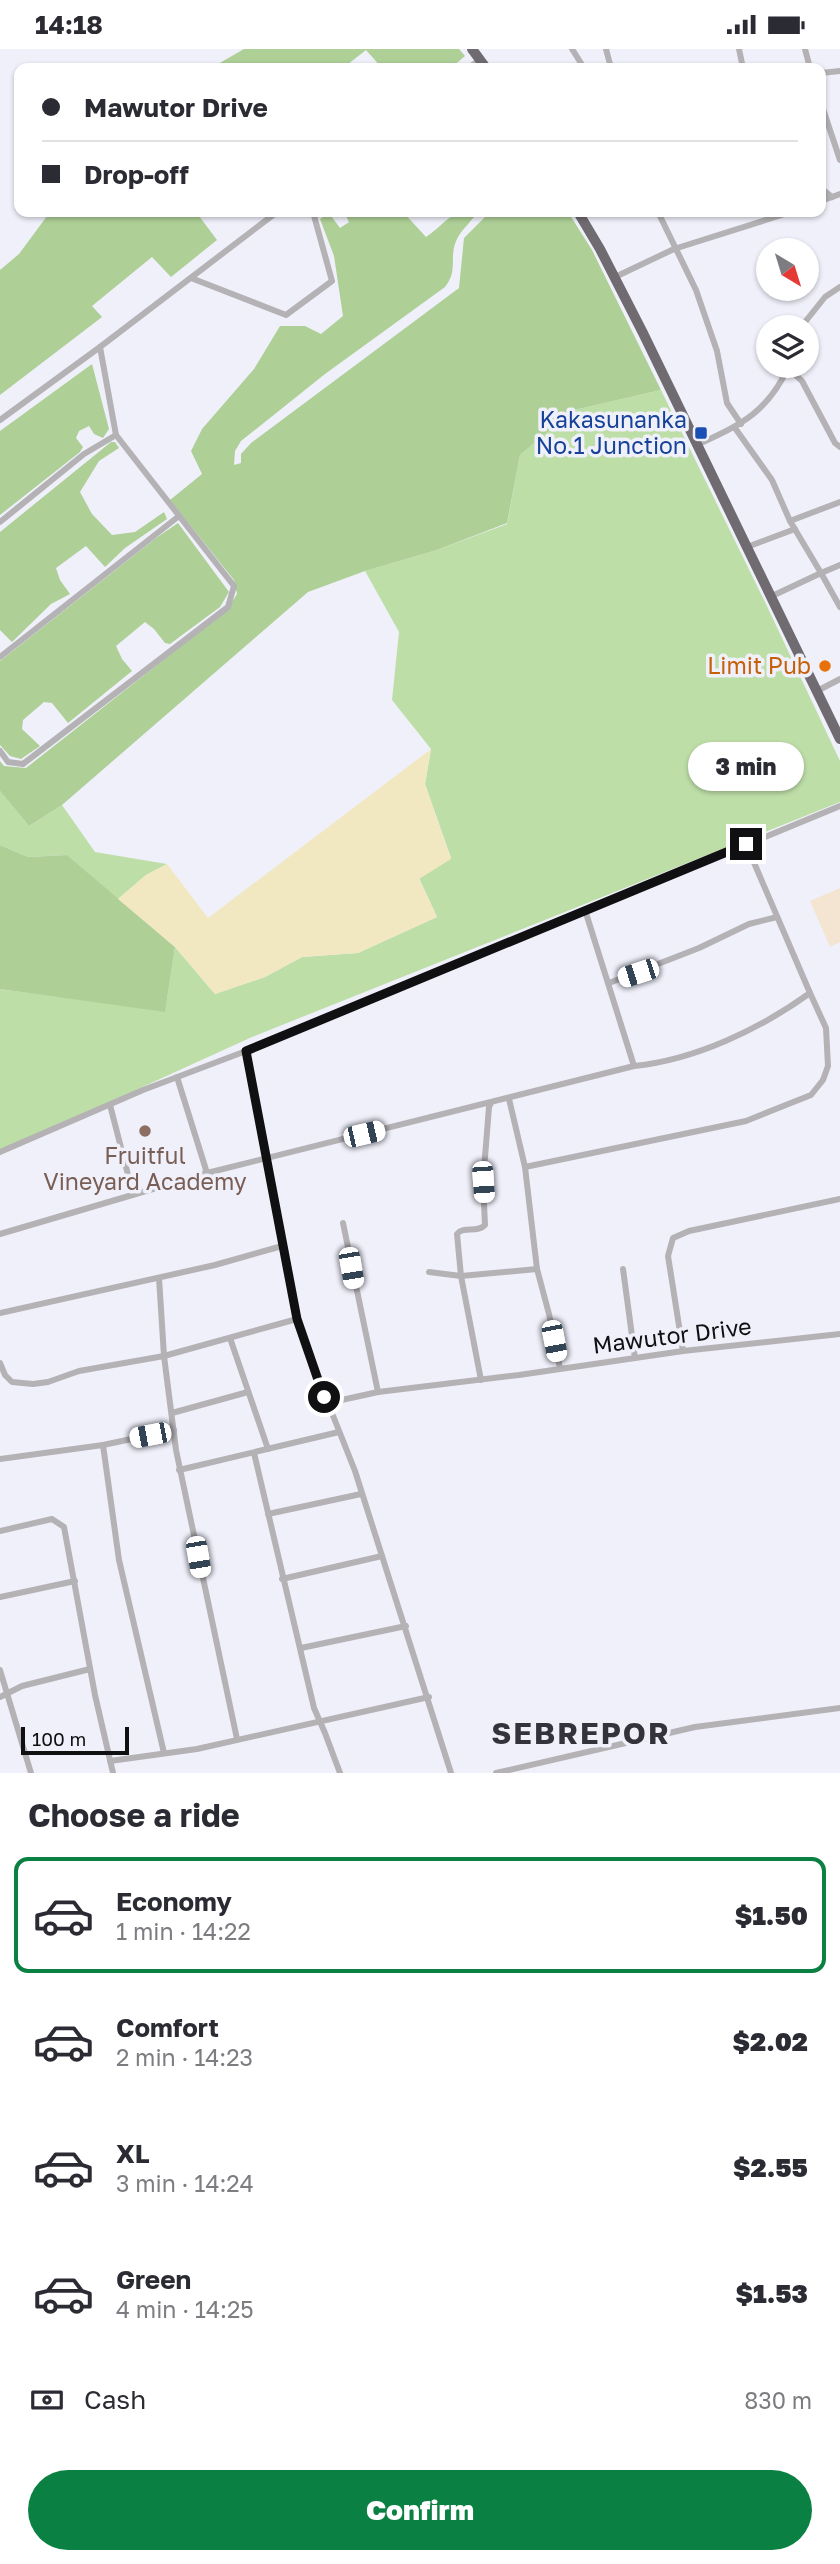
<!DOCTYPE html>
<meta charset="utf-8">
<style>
:root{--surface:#fff;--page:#f2f2f3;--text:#2b2b33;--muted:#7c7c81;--line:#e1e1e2;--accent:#0b8043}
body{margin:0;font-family:"Golos Text",sans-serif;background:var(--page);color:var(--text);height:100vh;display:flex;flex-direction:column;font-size:26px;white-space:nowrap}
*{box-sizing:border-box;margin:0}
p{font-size:23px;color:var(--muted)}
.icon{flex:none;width:38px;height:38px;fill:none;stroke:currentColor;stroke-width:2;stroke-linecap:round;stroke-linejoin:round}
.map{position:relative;height:1724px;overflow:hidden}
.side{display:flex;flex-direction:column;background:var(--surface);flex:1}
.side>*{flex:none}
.banner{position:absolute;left:14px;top:14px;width:812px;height:154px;border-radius:14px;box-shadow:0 2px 5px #0004;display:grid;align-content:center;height:154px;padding:0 28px;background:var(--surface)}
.needle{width:46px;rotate:142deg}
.controls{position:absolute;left:756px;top:189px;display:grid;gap:14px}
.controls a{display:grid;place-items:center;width:63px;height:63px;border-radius:50%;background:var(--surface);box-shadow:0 2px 5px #0004;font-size:35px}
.scale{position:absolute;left:21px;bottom:18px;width:108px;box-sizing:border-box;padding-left:7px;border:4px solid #101013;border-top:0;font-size:19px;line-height:24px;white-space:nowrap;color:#101013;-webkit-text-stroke:5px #f0f0fb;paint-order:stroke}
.end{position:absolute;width:32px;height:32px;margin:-16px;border:9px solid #101013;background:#fff;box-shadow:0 0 0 4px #fff}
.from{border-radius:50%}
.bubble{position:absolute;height:49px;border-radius:24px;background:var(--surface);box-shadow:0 2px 5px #0004;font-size:23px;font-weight:800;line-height:49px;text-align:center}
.car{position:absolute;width:21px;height:42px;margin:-21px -10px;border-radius:9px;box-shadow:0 0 5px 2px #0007;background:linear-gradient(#fff 24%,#345 0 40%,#fff 0 76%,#345 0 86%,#fff 0)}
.banner b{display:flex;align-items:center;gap:24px;height:66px;font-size:26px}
.banner b+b{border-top:2px solid var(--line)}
.banner i{width:18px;height:18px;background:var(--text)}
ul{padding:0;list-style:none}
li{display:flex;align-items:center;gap:21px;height:116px;margin:0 14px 10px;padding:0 14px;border:4px solid transparent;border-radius:14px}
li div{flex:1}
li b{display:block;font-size:26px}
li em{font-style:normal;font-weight:800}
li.active{border-color:var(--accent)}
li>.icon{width:63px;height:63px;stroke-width:1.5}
h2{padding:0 28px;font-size:32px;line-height:84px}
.pay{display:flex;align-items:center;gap:18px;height:77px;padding:0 28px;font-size:26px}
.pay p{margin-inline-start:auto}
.primary-button{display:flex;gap:14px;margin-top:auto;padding:14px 28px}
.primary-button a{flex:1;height:80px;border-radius:42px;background:var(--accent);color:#fff;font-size:28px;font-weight:800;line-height:80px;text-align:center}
.status{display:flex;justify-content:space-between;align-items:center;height:49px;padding:0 35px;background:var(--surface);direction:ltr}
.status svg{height:19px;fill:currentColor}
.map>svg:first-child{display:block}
</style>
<div class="status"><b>14:18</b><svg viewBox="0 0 49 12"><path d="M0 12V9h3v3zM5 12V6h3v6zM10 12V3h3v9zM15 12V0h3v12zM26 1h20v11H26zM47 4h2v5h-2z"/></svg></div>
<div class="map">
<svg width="840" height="1724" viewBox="0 0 840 1724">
<rect width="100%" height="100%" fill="#f0f0fb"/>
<polygon fill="#f3e5d2" points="840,839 840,893 830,898 810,852"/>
<g fill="#bedea8">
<polygon points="661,341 766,555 840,712 840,753 252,988 0,1103 0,940 165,962 175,898 215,945 265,928 302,908 358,904 437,868 419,829 451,809 425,735 431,700 392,651 399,583 365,522 437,501 507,475 520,406 574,361"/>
<polygon points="0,742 29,777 62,756 95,803 167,815 146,826 118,850 67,806 28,808 0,796"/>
</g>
<g fill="#aecf96">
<polygon points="244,0 459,0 465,7 451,19 382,19 366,1 343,19 211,19"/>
<polygon points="50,163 196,163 217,191 171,228 152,208 92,257 102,268 0,346 0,221 19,205"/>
<path d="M344,163H403L426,188C450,172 445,163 478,163C472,172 462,180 457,190C448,208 459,221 445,238L325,325L241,392L235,402L234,416L241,414V405L251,394L459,239L464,189L490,163H568L592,201L661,341L574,361L520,406L507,474L437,501L365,522L308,543L62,756L29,777L0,742V712L4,717L26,719L227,561L237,545L234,531L170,451L202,425L191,402L202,380L254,320L280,277H305L321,285L343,267L334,207L320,170L329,164L340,179L349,173Z"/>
<polygon points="92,315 109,380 103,389 94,385 89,377 79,382 76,389 83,398 80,403 0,466 0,382"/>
<polygon points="111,393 115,393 119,399 99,412 80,443 92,465 112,486 135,483 164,463 167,470 125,499 105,518 86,497 56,519 60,531 70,545 51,555 12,593 0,581 0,483"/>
<polygon points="178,474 229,543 220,558 170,595 165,594 154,580 145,573 116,597 122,610 132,622 68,674 52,654 44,653 23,671 22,680 40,697 21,710 10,707 0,696 0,612 156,489"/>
<polygon points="0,796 28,808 67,806 175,898 165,963 0,940"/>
</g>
<polygon fill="#f1e8c2" points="431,700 425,735 451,810 419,830 437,868 358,904 302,908 265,928 215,945 175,898 118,850 146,826 167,815 208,869"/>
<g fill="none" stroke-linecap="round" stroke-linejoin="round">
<g stroke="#b5b2b5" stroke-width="6">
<polyline points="572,0 584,19"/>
<polyline points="606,0 611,19"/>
<polyline points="739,0 743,19"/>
<polyline points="805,0 810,19"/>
<polyline points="468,19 480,11"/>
<polyline points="821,24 840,22"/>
<polyline points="821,54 840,111"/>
<polyline points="821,139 832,148"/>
<polyline points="821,152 840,145"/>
<polyline points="658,163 696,241 717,302 727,354 741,375"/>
<polyline points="615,228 674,200 791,163"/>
<polyline points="191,229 286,266 332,232 313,163"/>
<polyline points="801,278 825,248 840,238"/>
<polyline points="788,319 802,332 835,394 840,398"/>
<polyline points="0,371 100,298 277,163"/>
<polyline points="735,379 772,431 790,472 821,524 840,516"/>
<path d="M697,396C742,375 767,364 789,317"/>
<polyline points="790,472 840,453"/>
<polyline points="0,473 84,405 116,386"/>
<polyline points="747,498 795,480"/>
<polyline points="770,548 821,524 840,558"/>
<polyline points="0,608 179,467"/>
<polyline points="817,642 840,630"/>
<polyline points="0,702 8,713 23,715 228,558 234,537 116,386 100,298"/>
<polyline points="609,934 699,899 749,875 777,868"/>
<polyline points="246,1002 297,1270 319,1339 328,1354 378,1343 519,1326 683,1302 840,1285"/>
<path d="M634,1017C695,1011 760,980 810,944L746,795"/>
<polyline points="177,1028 207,1124"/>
<polyline points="509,1050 525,1118 537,1220 549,1265 560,1319"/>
<polyline points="110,1056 133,1145"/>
<polyline points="0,1103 143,1041 246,1002 840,757"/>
<polyline points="525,1118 746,1072 811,1046 823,1031 828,1017 826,979 810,944"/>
<polyline points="343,1174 378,1343"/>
<polyline points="0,1185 207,1124 634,1017 585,861"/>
<polyline points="623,1220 635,1309"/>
<polyline points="429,1223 461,1227 537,1220"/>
<polyline points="159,1229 164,1307 176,1401 237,1690"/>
<polyline points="0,1264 215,1216 282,1197"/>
<polyline points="230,1289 268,1400"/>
<polyline points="683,1302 668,1207 673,1189 689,1182 840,1150"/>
<polyline points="0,1314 5,1326 12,1333 33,1335 48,1333 79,1322 164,1307 297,1270"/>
<path d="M481,1331L461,1227L457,1185C464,1176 477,1185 485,1176L483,1133L489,1058L491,1054"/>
<polyline points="328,1354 355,1422 451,1724"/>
<polyline points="172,1364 248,1343"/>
<polyline points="103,1396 119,1511 164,1704"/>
<polyline points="254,1404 314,1659 325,1684 340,1724"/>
<polyline points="0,1410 103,1396 174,1381"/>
<polyline points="179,1421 339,1383"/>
<polyline points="268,1465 361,1445"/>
<polyline points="0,1482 52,1470 64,1478 95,1646 113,1724"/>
<polyline points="282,1530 382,1507"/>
<polyline points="0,1548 75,1532"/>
<polyline points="301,1599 406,1577"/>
<polyline points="0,1621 31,1724"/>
<polyline points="0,1648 22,1637 90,1620"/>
<polyline points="110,1712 197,1700 429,1648"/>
<polyline points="496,1724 695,1678 840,1659"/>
</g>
<g stroke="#706a71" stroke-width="10">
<polyline points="472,0 486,19"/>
<polyline points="578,163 600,200 643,284 840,690"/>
</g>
</g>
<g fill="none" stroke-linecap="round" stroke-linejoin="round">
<polyline stroke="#101013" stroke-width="9" points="324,1348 297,1270 246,1002 746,795"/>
</g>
<rect fill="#1a4fb4" stroke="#f0f0fb" stroke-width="2.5" x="694" y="377" width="14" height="14" rx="3.5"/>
<circle fill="#e8710a" stroke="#f0f0fb" stroke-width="2.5" cx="825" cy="617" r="7"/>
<circle fill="#8d6e63" stroke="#f0f0fb" stroke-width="2.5" cx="145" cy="1082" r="7"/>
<g text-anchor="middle" stroke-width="7" stroke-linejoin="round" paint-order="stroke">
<g font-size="23" fill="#164399" stroke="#f0f0fb" text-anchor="end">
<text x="687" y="379">Kakasunanka<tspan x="687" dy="26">No.1 Junction</tspan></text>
</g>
<g font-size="23" fill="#c56008" stroke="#f0f0fb" text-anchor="end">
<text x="811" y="625">Limit Pub</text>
</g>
<g font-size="23" fill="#785e54" stroke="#f0f0fb">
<text x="145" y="1115">Fruitful<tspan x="145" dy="26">Vineyard Academy</tspan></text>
</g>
<g font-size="23" fill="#101013" stroke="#f0f0fb">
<text transform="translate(672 1287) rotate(-7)" y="8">Mawutor Drive</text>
</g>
<g font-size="30" font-weight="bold" letter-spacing="2" fill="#34333b" stroke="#f0f0fb">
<text x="581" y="1695">SEBREPOR</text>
</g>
</g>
</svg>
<div class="controls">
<a><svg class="needle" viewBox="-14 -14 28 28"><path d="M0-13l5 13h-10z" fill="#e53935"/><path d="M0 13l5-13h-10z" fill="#7c7c81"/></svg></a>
<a><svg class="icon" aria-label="layers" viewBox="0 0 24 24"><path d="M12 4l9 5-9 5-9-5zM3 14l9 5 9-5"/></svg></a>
</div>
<div class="scale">100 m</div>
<i class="end from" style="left:324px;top:1348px"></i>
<i class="end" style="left:746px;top:795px"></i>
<div class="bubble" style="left:688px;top:693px;width:116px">3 min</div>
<i class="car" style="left:638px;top:924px;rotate:252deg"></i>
<i class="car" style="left:364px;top:1085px;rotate:77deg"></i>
<i class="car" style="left:483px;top:1133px;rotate:176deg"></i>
<i class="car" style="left:351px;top:1219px;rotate:170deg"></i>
<i class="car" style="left:554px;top:1292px;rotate:169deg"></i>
<i class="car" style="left:150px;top:1386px;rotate:259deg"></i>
<i class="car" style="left:198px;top:1508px;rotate:170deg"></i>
<div class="banner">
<b><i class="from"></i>Mawutor Drive</b>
<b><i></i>Drop-off</b>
</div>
</div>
<section class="side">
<h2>Choose a ride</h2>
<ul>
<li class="active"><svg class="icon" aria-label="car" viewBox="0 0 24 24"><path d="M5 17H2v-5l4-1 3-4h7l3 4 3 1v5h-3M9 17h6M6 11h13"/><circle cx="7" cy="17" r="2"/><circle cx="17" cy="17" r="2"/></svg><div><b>Economy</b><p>1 min · 14:22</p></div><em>$1.50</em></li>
<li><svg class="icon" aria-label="car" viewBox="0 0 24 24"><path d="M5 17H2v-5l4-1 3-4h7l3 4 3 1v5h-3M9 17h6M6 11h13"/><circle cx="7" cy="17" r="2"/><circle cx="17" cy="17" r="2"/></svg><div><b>Comfort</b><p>2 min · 14:23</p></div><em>$2.02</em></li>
<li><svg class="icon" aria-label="car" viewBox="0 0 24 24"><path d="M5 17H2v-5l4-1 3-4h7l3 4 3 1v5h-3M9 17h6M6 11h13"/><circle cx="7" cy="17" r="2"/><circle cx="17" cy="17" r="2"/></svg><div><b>XL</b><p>3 min · 14:24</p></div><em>$2.55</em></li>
<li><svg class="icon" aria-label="car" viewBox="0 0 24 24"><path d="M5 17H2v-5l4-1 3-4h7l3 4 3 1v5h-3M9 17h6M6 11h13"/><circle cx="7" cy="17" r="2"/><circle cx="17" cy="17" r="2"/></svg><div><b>Green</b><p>4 min · 14:25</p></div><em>$1.53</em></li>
</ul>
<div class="pay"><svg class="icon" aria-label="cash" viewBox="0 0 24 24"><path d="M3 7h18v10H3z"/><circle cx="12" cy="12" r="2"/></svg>Cash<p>830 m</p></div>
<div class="primary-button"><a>Confirm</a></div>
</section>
